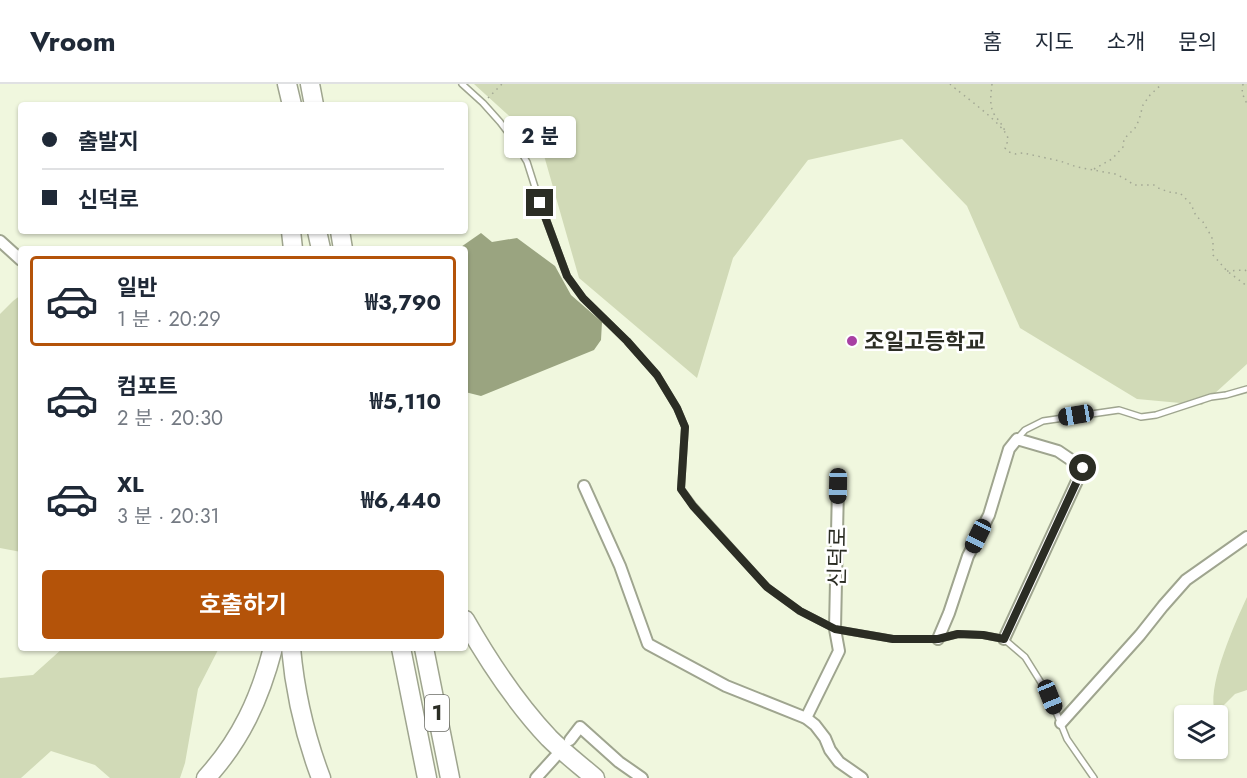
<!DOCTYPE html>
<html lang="ko">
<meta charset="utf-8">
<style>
:root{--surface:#fff;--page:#f6f6f7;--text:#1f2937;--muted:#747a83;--line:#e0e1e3;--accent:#b45309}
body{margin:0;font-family:Jost,"Noto Sans KR",sans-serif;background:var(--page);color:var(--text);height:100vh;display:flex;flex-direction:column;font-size:22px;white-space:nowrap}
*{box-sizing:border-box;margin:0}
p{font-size:20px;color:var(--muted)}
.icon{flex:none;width:33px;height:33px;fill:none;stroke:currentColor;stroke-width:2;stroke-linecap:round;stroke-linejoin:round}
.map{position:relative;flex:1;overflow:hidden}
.drawer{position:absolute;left:18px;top:162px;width:450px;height:405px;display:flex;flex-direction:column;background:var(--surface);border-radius:6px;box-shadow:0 2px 4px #0004}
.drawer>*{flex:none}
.hud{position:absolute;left:18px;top:18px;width:450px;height:132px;border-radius:6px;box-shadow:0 2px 4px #0004;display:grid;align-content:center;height:132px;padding:0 24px;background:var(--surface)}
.buttons{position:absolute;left:1174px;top:621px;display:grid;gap:12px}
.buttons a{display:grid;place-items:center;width:54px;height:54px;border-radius:6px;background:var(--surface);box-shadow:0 2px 4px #0004;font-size:30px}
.end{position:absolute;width:27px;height:27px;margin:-14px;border:8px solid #2b2d24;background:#fff;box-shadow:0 0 0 3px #fff}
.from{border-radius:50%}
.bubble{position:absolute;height:42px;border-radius:6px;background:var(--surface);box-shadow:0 2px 4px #0004;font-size:20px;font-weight:700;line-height:42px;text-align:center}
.car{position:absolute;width:18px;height:36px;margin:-18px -9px;border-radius:8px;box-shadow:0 0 4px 2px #0007;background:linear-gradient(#222 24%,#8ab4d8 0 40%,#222 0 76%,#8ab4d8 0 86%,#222 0)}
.hud b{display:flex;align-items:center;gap:21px;height:57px;font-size:22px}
.hud b+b{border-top:2px solid var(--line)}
.hud i{width:15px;height:15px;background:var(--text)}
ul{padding:10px 0 0;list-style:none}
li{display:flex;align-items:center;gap:18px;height:90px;margin:0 12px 9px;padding:0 12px;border:3px solid transparent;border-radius:6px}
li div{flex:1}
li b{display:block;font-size:22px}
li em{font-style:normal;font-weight:700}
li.current{border-color:var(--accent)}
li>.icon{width:54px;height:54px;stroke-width:1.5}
.primary-button{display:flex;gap:12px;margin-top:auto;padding:12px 24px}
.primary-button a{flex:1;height:69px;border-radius:6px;background:var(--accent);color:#fff;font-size:24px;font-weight:700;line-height:69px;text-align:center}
header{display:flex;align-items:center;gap:36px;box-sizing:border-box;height:84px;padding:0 30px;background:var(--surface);border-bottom:2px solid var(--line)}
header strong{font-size:28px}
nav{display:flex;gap:33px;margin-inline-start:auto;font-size:21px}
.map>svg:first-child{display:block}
</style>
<header>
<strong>Vroom</strong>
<nav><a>홈</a><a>지도</a><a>소개</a><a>문의</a></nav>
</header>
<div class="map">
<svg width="1247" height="694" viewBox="0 0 1247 694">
<rect width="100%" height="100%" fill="#f0f7de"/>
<g fill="#d1dab7">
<polygon points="474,0 1247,0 1247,280 1202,321 1137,315 1020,244 967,122 902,55 808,76 733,174 697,294 579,194 541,61"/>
<polygon points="21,211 21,468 0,464 0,230 13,217"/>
<path d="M1247,513V606L1235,610L1219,626L1214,624C1209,597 1235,539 1247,513Z"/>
<polygon points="63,564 219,564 198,605 185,679 180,694 110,694 95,681 51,667 21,694 0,694 0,594 33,591"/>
</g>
<polygon fill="#9aa480" points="481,149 492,158 517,154 555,182 571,211 602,238 601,256 594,266 481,312 465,308 465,165 458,165"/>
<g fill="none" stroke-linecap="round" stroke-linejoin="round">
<g stroke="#9fa58f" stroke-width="8">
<g id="service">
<polyline points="462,0 483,19 500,38 513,55 527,78 540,119 567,192 583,214 627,257 657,291 677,324 685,343 681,405 693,421 767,503 800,527 835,545 893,555 938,555 958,550 983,551 1004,555 1025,573 1050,613 1067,655 1094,694"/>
<polyline points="1017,355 1025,346 1043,337 1119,326 1141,333 1156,331 1211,313 1226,311 1247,305"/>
</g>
</g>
<g stroke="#9fa58f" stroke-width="14">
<g id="minor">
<polyline points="0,157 21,176"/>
<polyline points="584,402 620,482 648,560 726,602 806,634 815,641 825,654 830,666 839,678 862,694"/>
<polyline points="938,555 949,529 968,472 989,431 1009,365 1017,355 1058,367 1083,384 1004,555"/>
<polyline points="806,634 839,567 835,545 838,402"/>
<polyline points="1061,639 1140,551 1163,522 1186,496 1247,453"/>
<polyline points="570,656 580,643 619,678 642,694"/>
<polyline points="536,694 555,673"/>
</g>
</g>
<g stroke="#9fa58f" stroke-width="21">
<g id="motorway">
<polyline points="287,0 292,21"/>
<polyline points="310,0 314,21"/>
<polyline points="291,147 293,165"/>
<polyline points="317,147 321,165"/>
<polyline points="340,147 343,165"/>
<path d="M465,536C489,578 516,619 549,654C564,669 580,681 595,694"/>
<path d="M291,564C295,609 305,652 321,694"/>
<polyline points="401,564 427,694"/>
<polyline points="424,564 450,694"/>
<path d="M206,694C241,656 260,614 273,564"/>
</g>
</g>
<g stroke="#a2a794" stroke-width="1.5" stroke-dasharray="1.5 4.5" stroke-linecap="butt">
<path d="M950,0C961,10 1007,42 1008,55C1008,56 1006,63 1005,64L1009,68L1016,70L1023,69L1060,77L1077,83L1115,90L1124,94L1134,101H1154L1160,105L1173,109H1180L1191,120L1196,132L1203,138L1210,150L1213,156V171L1227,187L1247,202"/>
<path d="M992,0C991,10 989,21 994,30C998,36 1002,40 1005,47"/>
<polyline points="1243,0 1242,9 1247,20"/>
<polyline points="488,14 502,0"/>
<polyline points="1094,85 1112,75 1123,63 1124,55 1135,44 1139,36 1143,21 1150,11 1162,0"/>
<polyline points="1227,187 1245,186 1247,188"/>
</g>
<use href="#service" stroke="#fff" stroke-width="5"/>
<use href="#minor" stroke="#fff" stroke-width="10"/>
<use href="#motorway" stroke="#fff" stroke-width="18"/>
</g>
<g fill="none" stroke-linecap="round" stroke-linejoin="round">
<polyline stroke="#2b2d24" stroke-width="8" points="540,119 567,192 583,214 627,257 657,291 677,324 685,343 681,405 693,422 767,503 800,527 835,545 893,555 938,555 958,550 983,551 1004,555 1083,384"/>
</g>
<circle fill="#a840a3" stroke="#fff" stroke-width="2" cx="852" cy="257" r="6"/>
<g text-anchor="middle" stroke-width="5" stroke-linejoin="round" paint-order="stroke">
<rect fill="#fff" stroke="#6b6c66" stroke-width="1.5" x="425" y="611" width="24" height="36" rx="4.5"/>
<g font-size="21" font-weight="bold" fill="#2b2d24">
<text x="437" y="636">1</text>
</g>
<g font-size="22" font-weight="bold" fill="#2b2d24" stroke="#fff" text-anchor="start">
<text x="864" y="265">조일고등학교</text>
</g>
<g font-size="22" fill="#2b2d24" stroke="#fff">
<text transform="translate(837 473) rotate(-89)" y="8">신덕로</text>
</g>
</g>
</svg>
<div class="buttons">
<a><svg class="icon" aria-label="layers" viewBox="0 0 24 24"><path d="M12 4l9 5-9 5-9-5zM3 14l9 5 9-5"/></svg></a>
</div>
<i class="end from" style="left:1083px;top:384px"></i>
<i class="end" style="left:540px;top:119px"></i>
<div class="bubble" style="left:504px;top:32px;width:72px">2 분</div>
<i class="car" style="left:1076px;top:331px;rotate:260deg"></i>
<i class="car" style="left:838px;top:402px;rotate:181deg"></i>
<i class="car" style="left:978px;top:452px;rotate:206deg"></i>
<i class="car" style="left:1050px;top:613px;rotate:158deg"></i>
<div class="hud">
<b><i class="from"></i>출발지</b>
<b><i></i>신덕로</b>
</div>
<section class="drawer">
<ul>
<li class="current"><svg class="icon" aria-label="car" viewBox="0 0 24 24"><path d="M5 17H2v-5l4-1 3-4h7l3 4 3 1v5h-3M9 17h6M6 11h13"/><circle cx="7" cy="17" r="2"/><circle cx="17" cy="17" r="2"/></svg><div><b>일반</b><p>1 분 · 20:29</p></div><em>₩3,790</em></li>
<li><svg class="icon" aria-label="car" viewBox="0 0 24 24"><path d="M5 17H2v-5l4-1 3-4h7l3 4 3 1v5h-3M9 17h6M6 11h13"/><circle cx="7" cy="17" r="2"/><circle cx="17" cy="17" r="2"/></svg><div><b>컴포트</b><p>2 분 · 20:30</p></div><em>₩5,110</em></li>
<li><svg class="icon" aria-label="car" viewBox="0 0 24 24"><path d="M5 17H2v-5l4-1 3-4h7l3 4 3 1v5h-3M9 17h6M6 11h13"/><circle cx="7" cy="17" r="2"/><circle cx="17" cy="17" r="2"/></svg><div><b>XL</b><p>3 분 · 20:31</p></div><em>₩6,440</em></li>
</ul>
<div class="primary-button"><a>호출하기</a></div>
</section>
</div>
